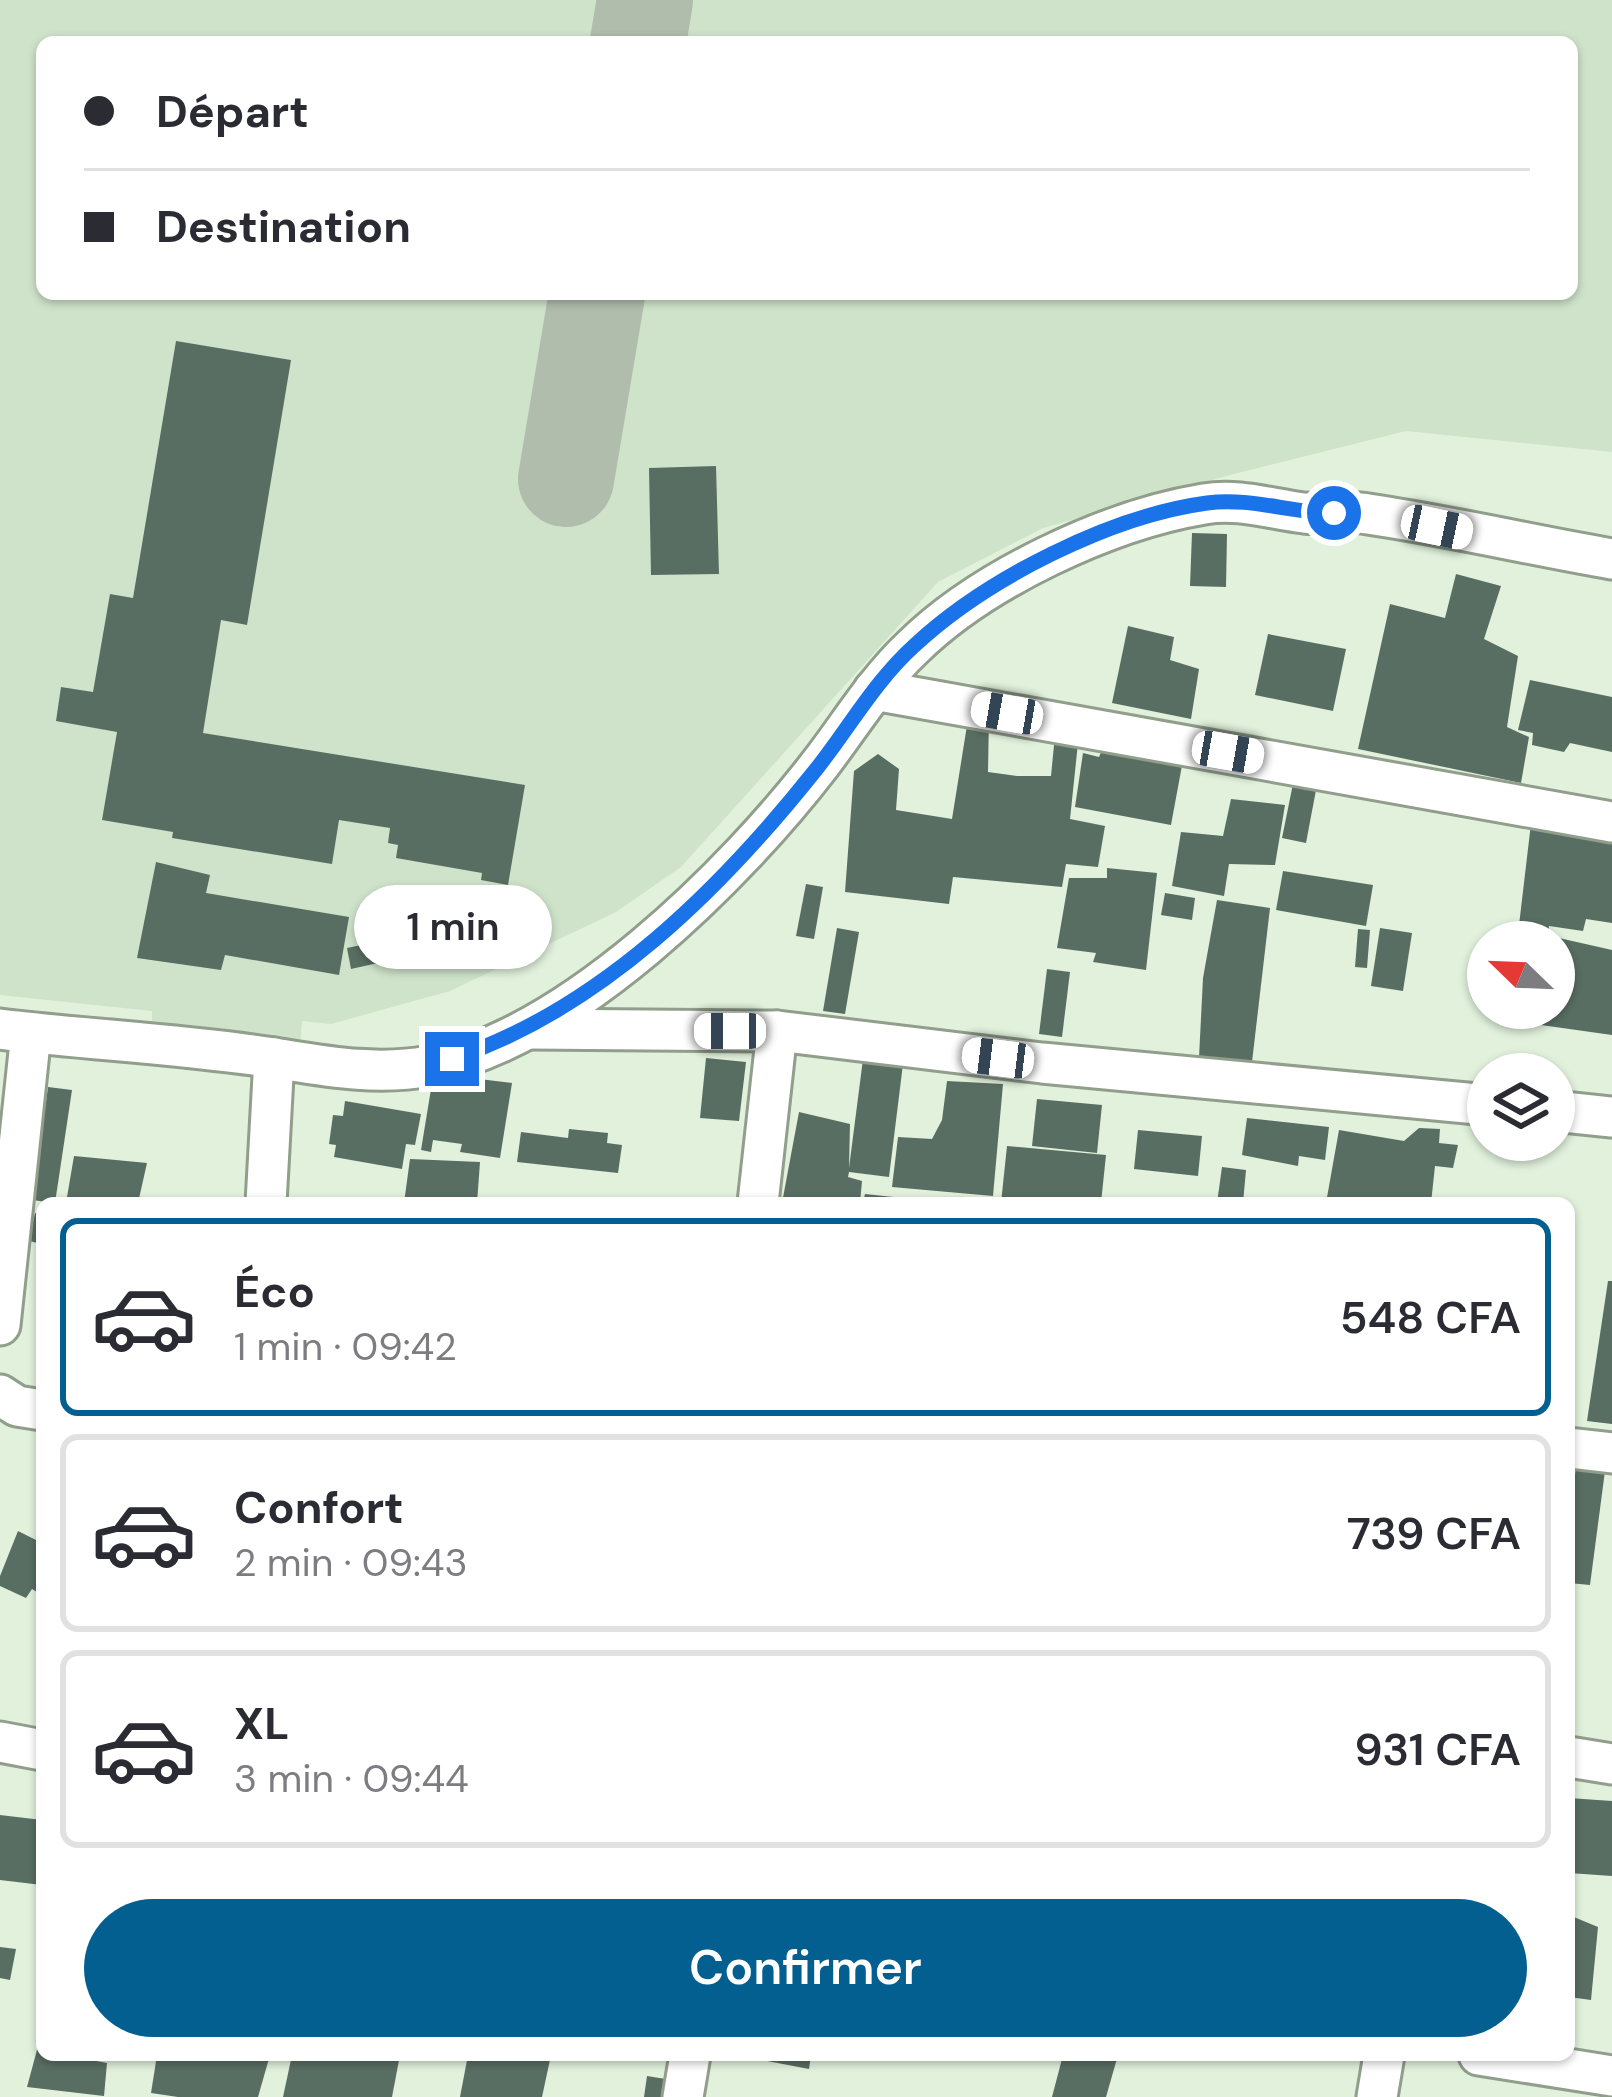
<!DOCTYPE html>
<html lang="fr">
<meta charset="utf-8">
<style>
:root{--surface:#fff;--page:#f7f7f7;--text:#2b2b33;--muted:#7c7c81;--line:#e1e1e2;--accent:#025f8f}
body{margin:0;font-family:"DM Sans",sans-serif;background:var(--page);color:var(--text);height:100vh;display:flex;flex-direction:column;font-size:45px;white-space:nowrap}
*{box-sizing:border-box;margin:0}
p{font-size:39px;color:var(--muted)}
.icon{flex:none;width:66px;height:66px;fill:none;stroke:currentColor;stroke-width:2;stroke-linecap:round;stroke-linejoin:round}
.map{position:relative;flex:1;overflow:hidden}
.sheet{position:absolute;left:36px;top:1197px;width:1539px;height:864px;display:flex;flex-direction:column;background:var(--surface);border-radius:18px;box-shadow:0 3px 9px #0004}
.sheet>*{flex:none}
.top-card{position:absolute;left:36px;top:36px;width:1542px;height:264px;border-radius:18px;box-shadow:0 3px 9px #0004;display:grid;align-content:center;height:264px;padding:0 48px;background:var(--surface)}
.needle{width:78px;rotate:293deg}
.buttons{position:absolute;left:1467px;top:921px;display:grid;gap:24px}
.buttons a{display:grid;place-items:center;width:108px;height:108px;border-radius:50%;background:var(--surface);box-shadow:0 3px 9px #0004;font-size:60px}
.end{position:absolute;width:54px;height:54px;margin:-27px;border:15px solid #1a73e8;background:#fff;box-shadow:0 0 0 6px #fff}
.from{border-radius:50%}
.bubble{position:absolute;height:84px;border-radius:42px;background:var(--surface);box-shadow:0 3px 9px #0004;font-size:39px;font-weight:600;line-height:84px;text-align:center}
.car{position:absolute;width:36px;height:72px;margin:-36px -18px;border-radius:15px;box-shadow:0 0 9px 3px #0007;background:linear-gradient(#fff 24%,#345 0 40%,#fff 0 76%,#345 0 86%,#fff 0)}
.top-card b{display:flex;align-items:center;gap:42px;height:114px;font-size:45px}
.top-card b+b{border-top:3px solid var(--line)}
.top-card i{width:30px;height:30px;background:var(--text)}
ul{padding:21px 0 0;list-style:none}
li{display:flex;align-items:center;gap:36px;height:198px;margin:0 24px 18px;padding:0 24px;border:6px solid var(--line);border-radius:18px}
li div{flex:1}
li b{display:block;font-size:45px}
li em{font-style:normal;font-weight:600}
li.selected{border-color:var(--accent)}
li>.icon{width:108px;height:108px;stroke-width:1.5}
.cta{display:flex;gap:24px;margin-top:auto;padding:24px 48px}
.cta a{flex:1;height:138px;border-radius:72px;background:var(--accent);color:#fff;font-size:48px;font-weight:600;line-height:138px;text-align:center}
.map>svg:first-child{display:block}
</style>
<div class="map">
<svg width="1612" height="2097" viewBox="0 0 1612 2097">
<rect width="100%" height="100%" fill="#e1f1dc"/>
<path fill="#cfe3ca" fill-rule="evenodd" d="M0,0H1612V452L1406,431L1230,475L1043,528L938,582L681,867L616,912L450,991L331,1024L302,1021L300,1046L152,1031V1011L0,995ZM42,42H1572V294H42Z"/>
<g fill="none" stroke-linecap="round" stroke-linejoin="round">
<g stroke="#b0bdac" stroke-width="96">
<polyline points="638,42 645,0"/>
<polyline points="566,479 597,294"/>
</g>
</g>
<g fill="#596e62">
<polygon points="176,341 291,360 247,625 221,620 203,733 525,785 508,885 481,880 482,873 396,858 398,845 388,843 390,828 339,820 332,864 172,838 173,832 102,820 117,732 56,721 61,687 93,692 110,594 133,598"/>
<polygon points="716,466 719,574 651,575 649,468"/>
<polygon points="1192,533 1227,534 1226,587 1190,586"/>
<polygon points="1456,574 1501,586 1484,639 1518,656 1507,727 1529,737 1521,783 1358,749 1390,604 1445,618"/>
<polygon points="1128,626 1174,637 1170,660 1199,669 1191,719 1112,703"/>
<polygon points="1268,634 1346,649 1333,711 1255,695"/>
<polygon points="1530,680 1612,697 1612,752 1570,743 1564,752 1532,745 1533,733 1518,730"/>
<polygon points="969,713 989,716 988,772 1017,776 1051,776 1056,725 1080,724 1070,819 1105,826 1098,867 1066,864 1062,887 953,877 949,904 845,892 854,771 878,754 899,769 896,810 952,819"/>
<polygon points="1105,743 1183,760 1171,825 1075,807 1083,753 1099,757"/>
<polygon points="1296,769 1319,774 1306,843 1282,838"/>
<polygon points="1231,799 1285,805 1275,865 1229,864 1224,896 1172,886 1181,832 1223,836"/>
<polygon points="1532,815 1612,835 1612,923 1586,919 1583,931 1549,926 1547,942 1517,942"/>
<polygon points="156,862 210,875 206,893 349,917 339,975 225,955 221,970 137,958"/>
<polygon points="1107,868 1157,873 1146,970 1093,962 1096,953 1057,948 1069,878 1107,878"/>
<polygon points="1283,871 1373,885 1366,926 1276,910"/>
<polygon points="806,884 823,887 814,939 796,936"/>
<polygon points="1165,893 1195,898 1192,920 1161,915"/>
<polygon points="1217,900 1270,908 1252,1062 1199,1058 1203,978"/>
<polygon points="837,928 859,932 845,1014 823,1011"/>
<polygon points="1380,928 1412,933 1403,991 1371,986"/>
<polygon points="1358,929 1370,930 1367,968 1355,967"/>
<polygon points="404,936 409,956 351,969 347,948"/>
<polygon points="1559,938 1612,950 1612,1035 1541,1025 1544,1008 1554,1008 1554,962"/>
<polygon points="1047,969 1070,972 1062,1037 1039,1034"/>
<polygon points="706,1058 746,1062 739,1121 700,1118"/>
<polygon points="863,1059 903,1064 889,1177 849,1172 848,1177 862,1181 860,1203 782,1203 799,1112 850,1124 849,1168"/>
<polygon points="471,1078 512,1083 500,1158 460,1152 462,1144 433,1140 431,1152 421,1150 432,1083 469,1088"/>
<polygon points="947,1081 1003,1084 993,1196 892,1187 898,1137 932,1139 942,1120"/>
<polygon points="48,1087 72,1090 55,1203 32,1200"/>
<polygon points="1037,1099 1102,1105 1097,1153 1032,1146"/>
<polygon points="345,1101 421,1114 415,1145 406,1144 402,1169 334,1157 336,1145 329,1144 333,1115 343,1116"/>
<polygon points="1247,1118 1329,1127 1325,1160 1299,1156 1298,1166 1242,1155"/>
<polygon points="1419,1128 1440,1129 1439,1143 1458,1145 1453,1168 1435,1166 1431,1203 1326,1203 1339,1130 1404,1141"/>
<polygon points="569,1129 608,1133 607,1143 622,1145 618,1173 517,1162 521,1132 568,1138"/>
<polygon points="1138,1130 1202,1136 1198,1176 1134,1169"/>
<polygon points="1007,1146 1106,1155 1101,1203 1001,1203"/>
<polygon points="74,1156 147,1163 138,1203 66,1203"/>
<polygon points="410,1159 480,1162 477,1203 404,1203"/>
<polygon points="1222,1167 1246,1170 1243,1203 1217,1203"/>
<polygon points="865,1194 922,1200 921,1203 863,1203"/>
<polygon points="35,1213 42,1215 42,1244 29,1241"/>
<polygon points="1608,1281 1612,1281 1612,1424 1587,1421"/>
<polygon points="1576,1467 1605,1471 1590,1585 1569,1583 1569,1518"/>
<polygon points="18,1531 42,1543 42,1595 32,1589 26,1598 0,1586 0,1576"/>
<polygon points="1569,1798 1612,1801 1612,1876 1569,1873"/>
<polygon points="0,1815 42,1820 42,1885 0,1880"/>
<polygon points="1569,1915 1598,1927 1591,2000 1569,1997"/>
<polygon points="0,1947 16,1949 10,1980 0,1978"/>
<polygon points="41,2035 42,2055 92,2055 91,2060 107,2063 104,2096 27,2087"/>
<polygon points="157,2055 270,2055 258,2097 178,2097 151,2093"/>
<polygon points="292,2055 400,2055 392,2097 283,2097"/>
<polygon points="468,2055 551,2055 542,2097 460,2097"/>
<polygon points="735,2055 811,2055 809,2069"/>
<polygon points="1063,2055 1118,2055 1106,2097 1052,2097"/>
<polygon points="647,2076 672,2080 670,2097 644,2097"/>
</g>
<g fill="none" stroke-linecap="round" stroke-linejoin="round">
<g stroke="#909e8b" stroke-width="45">
<g id="minor">
<polyline points="874,690 1612,822"/>
<path d="M0,1029C91,1040 183,1044 274,1058C325,1066 376,1076 429,1066C571,1038 735,875 821,763C851,724 876,682 912,648C982,579 1108,520 1204,504C1239,498 1270,509 1304,513C1325,515 1347,510 1368,514C1450,526 1531,545 1612,559"/>
<polyline points="530,1029 777,1031 1042,1063 1488,1105"/>
<polyline points="1554,1111 1612,1117"/>
<polyline points="266,1203 274,1058"/>
<polyline points="758,1203 777,1031"/>
<polyline points="0,1325 31,1033"/>
<polyline points="0,1395 17,1406 42,1410"/>
<polyline points="1569,1448 1612,1453"/>
<polyline points="0,1742 42,1750"/>
<polyline points="1569,1757 1612,1764"/>
<polyline points="1479,2055 1612,2076"/>
<polyline points="683,2097 690,2055"/>
<polyline points="1377,2097 1384,2055"/>
</g>
</g>
<use href="#minor" stroke="#fff" stroke-width="39"/>
</g>
<g fill="none" stroke-linecap="round" stroke-linejoin="round">
<path stroke="#1a73e8" stroke-width="15" d="M452,1059C601,1009 722,888 818,767C850,726 876,680 915,645C986,579 1110,516 1207,503C1250,497 1291,513 1334,513"/>
</g>
</svg>
<div class="buttons">
<a><svg class="needle" viewBox="-14 -14 28 28"><path d="M0-13l5 13h-10z" fill="#e53935"/><path d="M0 13l5-13h-10z" fill="#7c7c81"/></svg></a>
<a><svg class="icon" aria-label="layers" viewBox="0 0 24 24"><path d="M12 4l9 5-9 5-9-5zM3 14l9 5 9-5"/></svg></a>
</div>
<i class="end from" style="left:1334px;top:513px"></i>
<i class="end" style="left:452px;top:1059px"></i>
<div class="bubble" style="left:354px;top:885px;width:198px">1 min</div>
<i class="car" style="left:1437px;top:527px;rotate:102deg"></i>
<i class="car" style="left:1007px;top:713px;rotate:280deg"></i>
<i class="car" style="left:1228px;top:752px;rotate:100deg"></i>
<i class="car" style="left:730px;top:1031px;rotate:270deg"></i>
<i class="car" style="left:998px;top:1058px;rotate:277deg"></i>
<div class="top-card">
<b><i class="from"></i>Départ</b>
<b><i></i>Destination</b>
</div>
<section class="sheet">
<ul>
<li class="selected"><svg class="icon" aria-label="car" viewBox="0 0 24 24"><path d="M5 17H2v-5l4-1 3-4h7l3 4 3 1v5h-3M9 17h6M6 11h13"/><circle cx="7" cy="17" r="2"/><circle cx="17" cy="17" r="2"/></svg><div><b>Éco</b><p>1 min · 09:42</p></div><em>548 CFA</em></li>
<li><svg class="icon" aria-label="car" viewBox="0 0 24 24"><path d="M5 17H2v-5l4-1 3-4h7l3 4 3 1v5h-3M9 17h6M6 11h13"/><circle cx="7" cy="17" r="2"/><circle cx="17" cy="17" r="2"/></svg><div><b>Confort</b><p>2 min · 09:43</p></div><em>739 CFA</em></li>
<li><svg class="icon" aria-label="car" viewBox="0 0 24 24"><path d="M5 17H2v-5l4-1 3-4h7l3 4 3 1v5h-3M9 17h6M6 11h13"/><circle cx="7" cy="17" r="2"/><circle cx="17" cy="17" r="2"/></svg><div><b>XL</b><p>3 min · 09:44</p></div><em>931 CFA</em></li>
</ul>
<div class="cta"><a>Confirmer</a></div>
</section>
</div>
